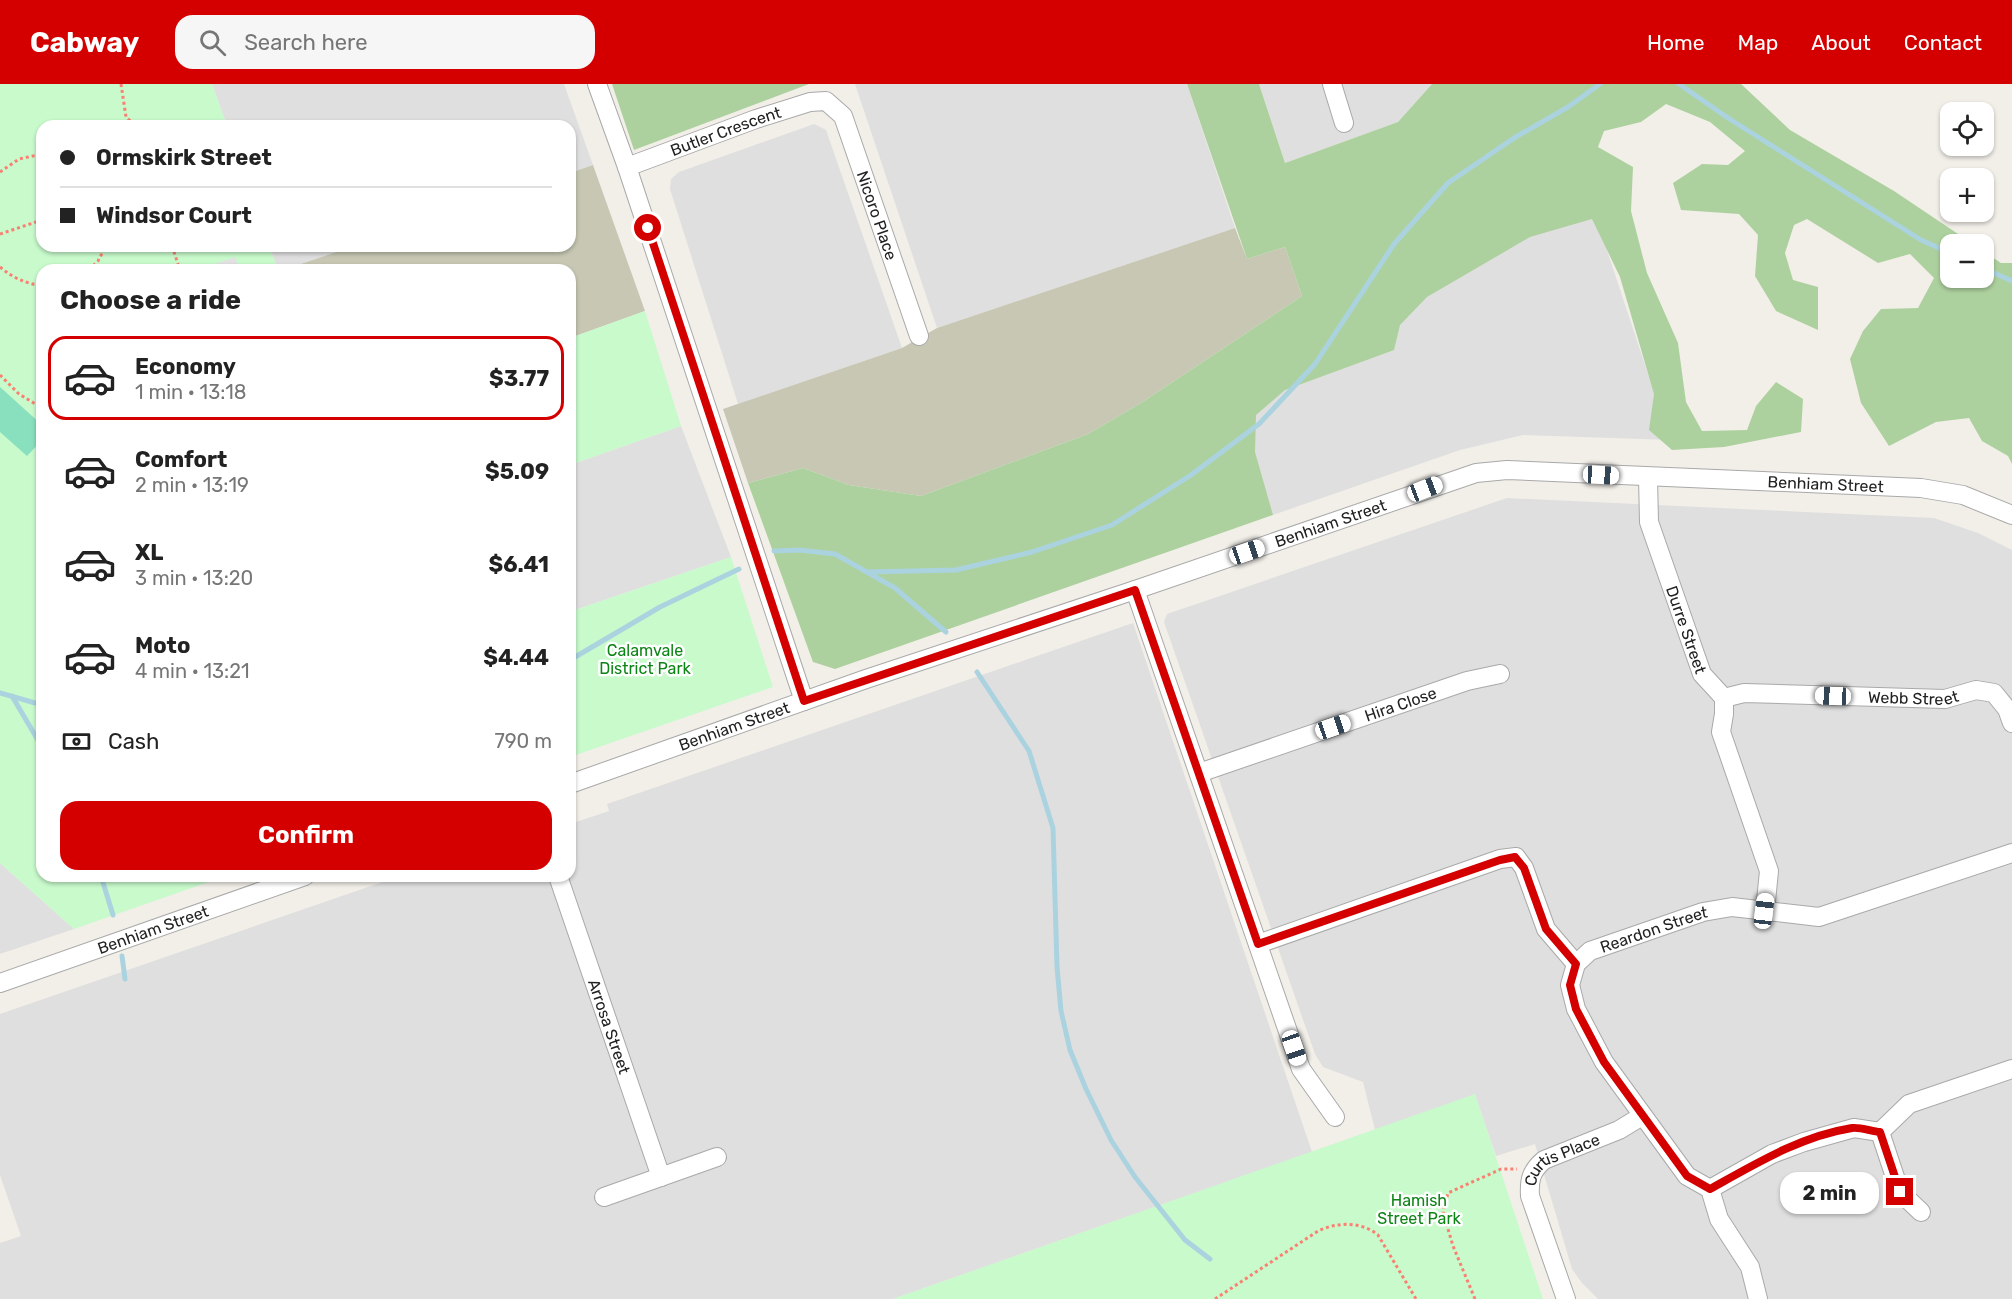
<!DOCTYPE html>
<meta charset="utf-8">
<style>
:root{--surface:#fff;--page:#f6f6f6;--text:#222;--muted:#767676;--line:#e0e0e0;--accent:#d40000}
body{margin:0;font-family:Rubik,sans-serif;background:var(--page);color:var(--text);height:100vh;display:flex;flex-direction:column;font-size:22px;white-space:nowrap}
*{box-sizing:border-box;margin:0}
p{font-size:20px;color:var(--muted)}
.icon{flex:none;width:33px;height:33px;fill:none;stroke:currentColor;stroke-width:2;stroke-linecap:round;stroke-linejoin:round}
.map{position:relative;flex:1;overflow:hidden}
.details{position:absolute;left:36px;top:180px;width:540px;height:618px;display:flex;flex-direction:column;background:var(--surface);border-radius:18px;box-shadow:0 2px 4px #0004}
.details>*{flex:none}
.top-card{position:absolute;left:36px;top:36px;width:540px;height:132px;border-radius:18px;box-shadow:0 2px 4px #0004;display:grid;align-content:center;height:132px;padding:0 24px;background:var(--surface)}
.fabs{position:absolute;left:1940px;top:18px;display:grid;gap:12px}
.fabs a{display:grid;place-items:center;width:54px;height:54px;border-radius:12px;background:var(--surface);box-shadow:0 2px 4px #0004;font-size:30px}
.end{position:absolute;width:27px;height:27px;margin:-14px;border:8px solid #d40000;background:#fff;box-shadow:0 0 0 3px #fff}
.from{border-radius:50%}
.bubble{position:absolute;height:42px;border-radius:18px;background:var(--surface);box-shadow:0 2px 4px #0004;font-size:20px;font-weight:700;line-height:42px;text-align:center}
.car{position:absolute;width:18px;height:36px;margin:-18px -9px;border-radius:8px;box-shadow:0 0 4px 2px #0007;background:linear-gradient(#fff 24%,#345 0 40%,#fff 0 76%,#345 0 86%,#fff 0)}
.top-card b{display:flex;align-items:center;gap:21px;height:57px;font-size:22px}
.top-card b+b{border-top:2px solid var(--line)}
.top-card i{width:15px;height:15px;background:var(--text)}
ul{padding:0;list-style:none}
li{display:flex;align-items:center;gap:18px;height:84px;margin:0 12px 9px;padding:0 12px;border:3px solid transparent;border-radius:18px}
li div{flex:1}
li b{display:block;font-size:22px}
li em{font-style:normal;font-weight:700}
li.active{border-color:var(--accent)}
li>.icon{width:54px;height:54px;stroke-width:1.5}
h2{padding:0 24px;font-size:27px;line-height:72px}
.pay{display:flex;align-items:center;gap:15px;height:66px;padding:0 24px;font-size:22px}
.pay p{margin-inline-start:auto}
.primary-button{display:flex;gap:12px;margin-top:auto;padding:12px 24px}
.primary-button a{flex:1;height:69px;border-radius:18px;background:var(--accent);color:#fff;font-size:24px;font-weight:700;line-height:69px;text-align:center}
header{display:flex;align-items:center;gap:36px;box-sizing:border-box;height:84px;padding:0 30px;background:var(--accent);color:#fff}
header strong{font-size:28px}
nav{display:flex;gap:33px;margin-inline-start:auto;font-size:21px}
.search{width:420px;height:54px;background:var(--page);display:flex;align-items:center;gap:15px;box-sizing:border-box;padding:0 21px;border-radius:18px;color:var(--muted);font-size:22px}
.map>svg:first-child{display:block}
</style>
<header>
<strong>Cabway</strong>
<div class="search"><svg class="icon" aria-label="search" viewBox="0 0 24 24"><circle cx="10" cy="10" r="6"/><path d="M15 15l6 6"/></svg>Search here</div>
<nav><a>Home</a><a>Map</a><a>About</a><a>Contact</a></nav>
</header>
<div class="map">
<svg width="2012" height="1215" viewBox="0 0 2012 1215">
<rect width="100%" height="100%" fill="#f2efe9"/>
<g fill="#e0dfdf">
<polygon points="212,0 564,0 593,81 570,89 570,42 227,42"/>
<polygon points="855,0 1187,0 1235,144 937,244"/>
<polygon points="1259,0 1432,0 1398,38 1285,79"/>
<polygon points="814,40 826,46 902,264 738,320 670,105 671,95 679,88"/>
<polygon points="1573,64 1670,356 1523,351 1460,366 1273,431 1228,301 1384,197"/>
<polygon points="269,162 354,162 283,186 278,186"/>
<polygon points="681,342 731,473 572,527 570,521 570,381"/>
<polygon points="1507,414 1934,434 1978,449 2012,466 2012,1215 1598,1215 1582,1199 1572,1185 1535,1060 1496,1072 1475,1011 1375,1046 1363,998 1323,983 1315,970 1164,538 1167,530"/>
<polygon points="1133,539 1312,1068 893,1215 0,1215 0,1159 21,1152 0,1091 0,930 400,792 570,792 570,740 609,727 607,720"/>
<polygon points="0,779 74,845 0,870"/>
</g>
<g fill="#c7c7b4">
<polygon points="593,81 645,227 570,254 570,186 283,186 354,162 570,162 570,89"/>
<polygon points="1235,144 1247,175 1285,163 1302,212 1141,319 1088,350 921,412 849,401 803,384 748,399 723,325 902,264 937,244"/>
</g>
<g fill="#add19e">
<polygon points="612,0 809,0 634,66"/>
<polygon points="1187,0 1259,0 1285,79 1398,38 1432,0 1741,0 1790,46 1894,107 1973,160 1950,160 1950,194 1983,194 1983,167 2001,179 2012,179 2012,380 2008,372 1982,357 1969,334 1936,338 1889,362 1861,319 1850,275 1863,247 1881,225 1918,224 1934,194 1910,170 1878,179 1807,135 1794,141 1785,169 1793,196 1818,203 1818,246 1776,227 1755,192 1758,151 1739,130 1681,126 1673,99 1702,80 1728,81 1745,67 1710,38 1666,20 1641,38 1604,47 1598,63 1633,83 1631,127 1647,189 1678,259 1686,318 1702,347 1747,346 1756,322 1776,298 1803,315 1801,348 1724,363 1672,366 1649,346 1654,310 1620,193 1592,135 1530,153 1427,213 1400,241 1394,266 1285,306 1256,331 1255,368 1273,431 835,585 813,578 748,399 803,384 849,401 921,412 1088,350 1141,319 1302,212 1285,163 1247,175"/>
</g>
<g fill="#c8facc">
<polygon points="0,0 212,0 227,42 42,42 42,162 269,162 278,186 42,186 42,792 226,792 74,845 0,779"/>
<polygon points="645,227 681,342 570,381 570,254"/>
<polygon points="731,473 773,603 570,673 570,521 572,527"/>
<polygon points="1475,1010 1543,1215 893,1215"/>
</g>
<polygon fill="#88e0be" points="0,303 42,341 42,356 27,372 0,348"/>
<polygon fill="#e2e2e2" points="235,173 240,186 198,186"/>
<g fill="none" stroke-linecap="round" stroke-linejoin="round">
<g stroke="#aad3df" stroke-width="5">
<polyline points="1679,0 1728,34 1921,156 1950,169"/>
<polyline points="1983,184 2012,197"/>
<polyline points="774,467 799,466 835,470 895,504 946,548"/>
<polyline points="867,488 956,486 1032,468 1112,441 1191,391 1259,340 1315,280 1394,160 1448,99 1514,54 1568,23 1600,0"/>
<polyline points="570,576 660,523 739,485"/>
<polyline points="977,588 1029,667 1053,744 1057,883 1061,927 1070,966 1086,1005 1111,1056 1135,1093 1185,1156 1210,1175"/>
<polyline points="0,609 42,621"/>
<polyline points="12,612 42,663"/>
<polyline points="101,792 113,831"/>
<polyline points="122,872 125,895"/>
</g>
<g stroke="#a9a9a9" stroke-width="20">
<g id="minor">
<polyline points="597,0 627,83 804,617"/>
<polyline points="1332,0 1344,39"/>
<path id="s1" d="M627,83L756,35L810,18L826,17L843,32L919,252"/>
<path id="s2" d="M1648,393L1649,438L1702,590L1724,614V630L1721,648L1769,787L1765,827"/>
<polyline points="1135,506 1301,985 1335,1033"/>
<path id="s3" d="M1724,614L1744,609L1945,615L1976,606L1994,609L2007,625L2012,639"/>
<path id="s4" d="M1199,689L1467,597L1500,590"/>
<path id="s5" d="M570,700L866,595L1135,506L1476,389L1507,386L1921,404L1963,411L2012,431"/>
<path id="s6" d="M558,792L661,1093"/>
<polyline points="1258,860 1500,775 1516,773 1524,784 1546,845 1576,880"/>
<path id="s7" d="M0,899L305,792"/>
<polyline points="1880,1048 1900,1108 1921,1128"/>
<polyline points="1710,1105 1772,1070 1804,1058 1854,1044 1880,1048 1909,1020 2012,985"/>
<polyline points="604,1113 717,1073"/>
<path id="s8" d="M1566,1215L1530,1112C1529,1096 1531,1087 1544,1076L1619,1046L1642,1032"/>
<path id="s9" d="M1758,1215L1750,1183L1719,1135L1710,1105L1687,1092L1604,978L1576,925L1570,901L1576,880L1590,867L1703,828L1732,823L1819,833L2012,769"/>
</g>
</g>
<g stroke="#fa8072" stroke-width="3" stroke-dasharray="3 3" stroke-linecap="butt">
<polyline points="121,0 126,33 136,42"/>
<polyline points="0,88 19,75 42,70"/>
<polyline points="0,150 42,136"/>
<polyline points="172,162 180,186"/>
<path d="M0,183C13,194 25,199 42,202"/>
<polyline points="89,186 98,177 106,162"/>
<polyline points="0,291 19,310 42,324"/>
<path d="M1215,1215L1318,1147C1337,1138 1361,1137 1378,1151L1416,1215"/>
<polyline points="1475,1215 1453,1162 1443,1128 1448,1109 1501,1085 1517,1085"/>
</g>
<use href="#minor" stroke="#fff" stroke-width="18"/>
</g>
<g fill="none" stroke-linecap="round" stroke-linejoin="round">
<path stroke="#d40000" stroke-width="8" d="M648,144L804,617L1135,506L1258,860L1500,776L1515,773L1524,784L1546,845L1576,880L1570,901L1576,925L1604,978L1687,1092L1710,1105C1755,1080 1801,1052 1852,1044C1860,1043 1871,1047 1880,1048L1900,1108"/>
</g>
<g text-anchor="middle" stroke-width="5" stroke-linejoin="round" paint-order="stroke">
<g font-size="16" fill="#222" stroke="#fff">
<text dy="6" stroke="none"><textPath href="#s1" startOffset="105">Butler Crescent</textPath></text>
<text dy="6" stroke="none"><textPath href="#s1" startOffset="338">Nicoro Place</textPath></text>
<text dy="6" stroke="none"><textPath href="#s5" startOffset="1308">Benhiam Street</textPath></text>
<text dy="6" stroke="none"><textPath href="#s5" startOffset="804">Benhiam Street</textPath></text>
<text dy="6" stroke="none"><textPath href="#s2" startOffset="159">Durre Street</textPath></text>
<text dy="6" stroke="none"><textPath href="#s3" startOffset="190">Webb Street</textPath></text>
<text dy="6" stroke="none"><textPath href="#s4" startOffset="213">Hira Close</textPath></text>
<text dy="6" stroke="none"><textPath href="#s5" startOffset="174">Benhiam Street</textPath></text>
<text dy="6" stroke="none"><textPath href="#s7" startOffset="162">Benhiam Street</textPath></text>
<text dy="6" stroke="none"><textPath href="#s9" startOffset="482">Reardon Street</textPath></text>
<text dy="6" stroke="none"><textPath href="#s6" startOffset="159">Arrosa Street</textPath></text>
<text dy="6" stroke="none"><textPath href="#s8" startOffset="164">Curtis Place</textPath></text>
</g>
<g font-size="16" fill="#0c8416" stroke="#fff">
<text x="645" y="572">Calamvale<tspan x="645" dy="18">District Park</tspan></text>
<text x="1419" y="1122">Hamish<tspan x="1419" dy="18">Street Park</tspan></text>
</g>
</g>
</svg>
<div class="fabs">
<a><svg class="icon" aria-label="locate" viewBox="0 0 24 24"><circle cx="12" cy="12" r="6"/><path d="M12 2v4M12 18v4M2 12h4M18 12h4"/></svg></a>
<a>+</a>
<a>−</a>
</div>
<i class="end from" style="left:648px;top:144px"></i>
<i class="end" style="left:1900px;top:1108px"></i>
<div class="bubble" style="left:1780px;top:1088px;width:99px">2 min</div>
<i class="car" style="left:1601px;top:391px;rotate:93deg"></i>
<i class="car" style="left:1425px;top:405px;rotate:69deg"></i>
<i class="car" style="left:1247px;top:468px;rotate:71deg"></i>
<i class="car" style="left:1833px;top:612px;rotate:272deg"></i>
<i class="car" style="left:1333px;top:643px;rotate:71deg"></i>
<i class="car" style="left:1764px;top:827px;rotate:7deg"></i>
<i class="car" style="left:1294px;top:964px;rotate:161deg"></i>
<div class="top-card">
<b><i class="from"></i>Ormskirk Street</b>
<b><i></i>Windsor Court</b>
</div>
<section class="details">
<h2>Choose a ride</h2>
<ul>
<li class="active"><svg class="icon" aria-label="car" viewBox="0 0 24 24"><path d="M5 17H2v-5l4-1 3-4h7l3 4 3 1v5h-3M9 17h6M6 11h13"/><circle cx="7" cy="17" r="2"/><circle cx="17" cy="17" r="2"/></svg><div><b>Economy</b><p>1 min · 13:18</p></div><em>$3.77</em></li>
<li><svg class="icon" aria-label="car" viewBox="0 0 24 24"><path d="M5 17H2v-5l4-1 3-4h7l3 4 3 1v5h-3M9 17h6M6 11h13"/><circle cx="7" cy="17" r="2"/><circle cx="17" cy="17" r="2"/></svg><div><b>Comfort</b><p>2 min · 13:19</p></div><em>$5.09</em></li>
<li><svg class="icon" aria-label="car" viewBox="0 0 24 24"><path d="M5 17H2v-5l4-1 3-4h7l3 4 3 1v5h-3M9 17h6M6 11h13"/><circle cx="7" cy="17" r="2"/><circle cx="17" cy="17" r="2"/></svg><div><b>XL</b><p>3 min · 13:20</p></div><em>$6.41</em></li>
<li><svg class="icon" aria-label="car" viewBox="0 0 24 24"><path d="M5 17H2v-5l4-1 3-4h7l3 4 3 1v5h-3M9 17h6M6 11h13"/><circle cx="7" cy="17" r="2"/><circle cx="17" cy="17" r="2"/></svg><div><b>Moto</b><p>4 min · 13:21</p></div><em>$4.44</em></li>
</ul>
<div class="pay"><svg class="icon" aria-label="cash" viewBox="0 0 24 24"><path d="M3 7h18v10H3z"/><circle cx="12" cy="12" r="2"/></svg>Cash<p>790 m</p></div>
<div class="primary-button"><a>Confirm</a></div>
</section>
</div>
